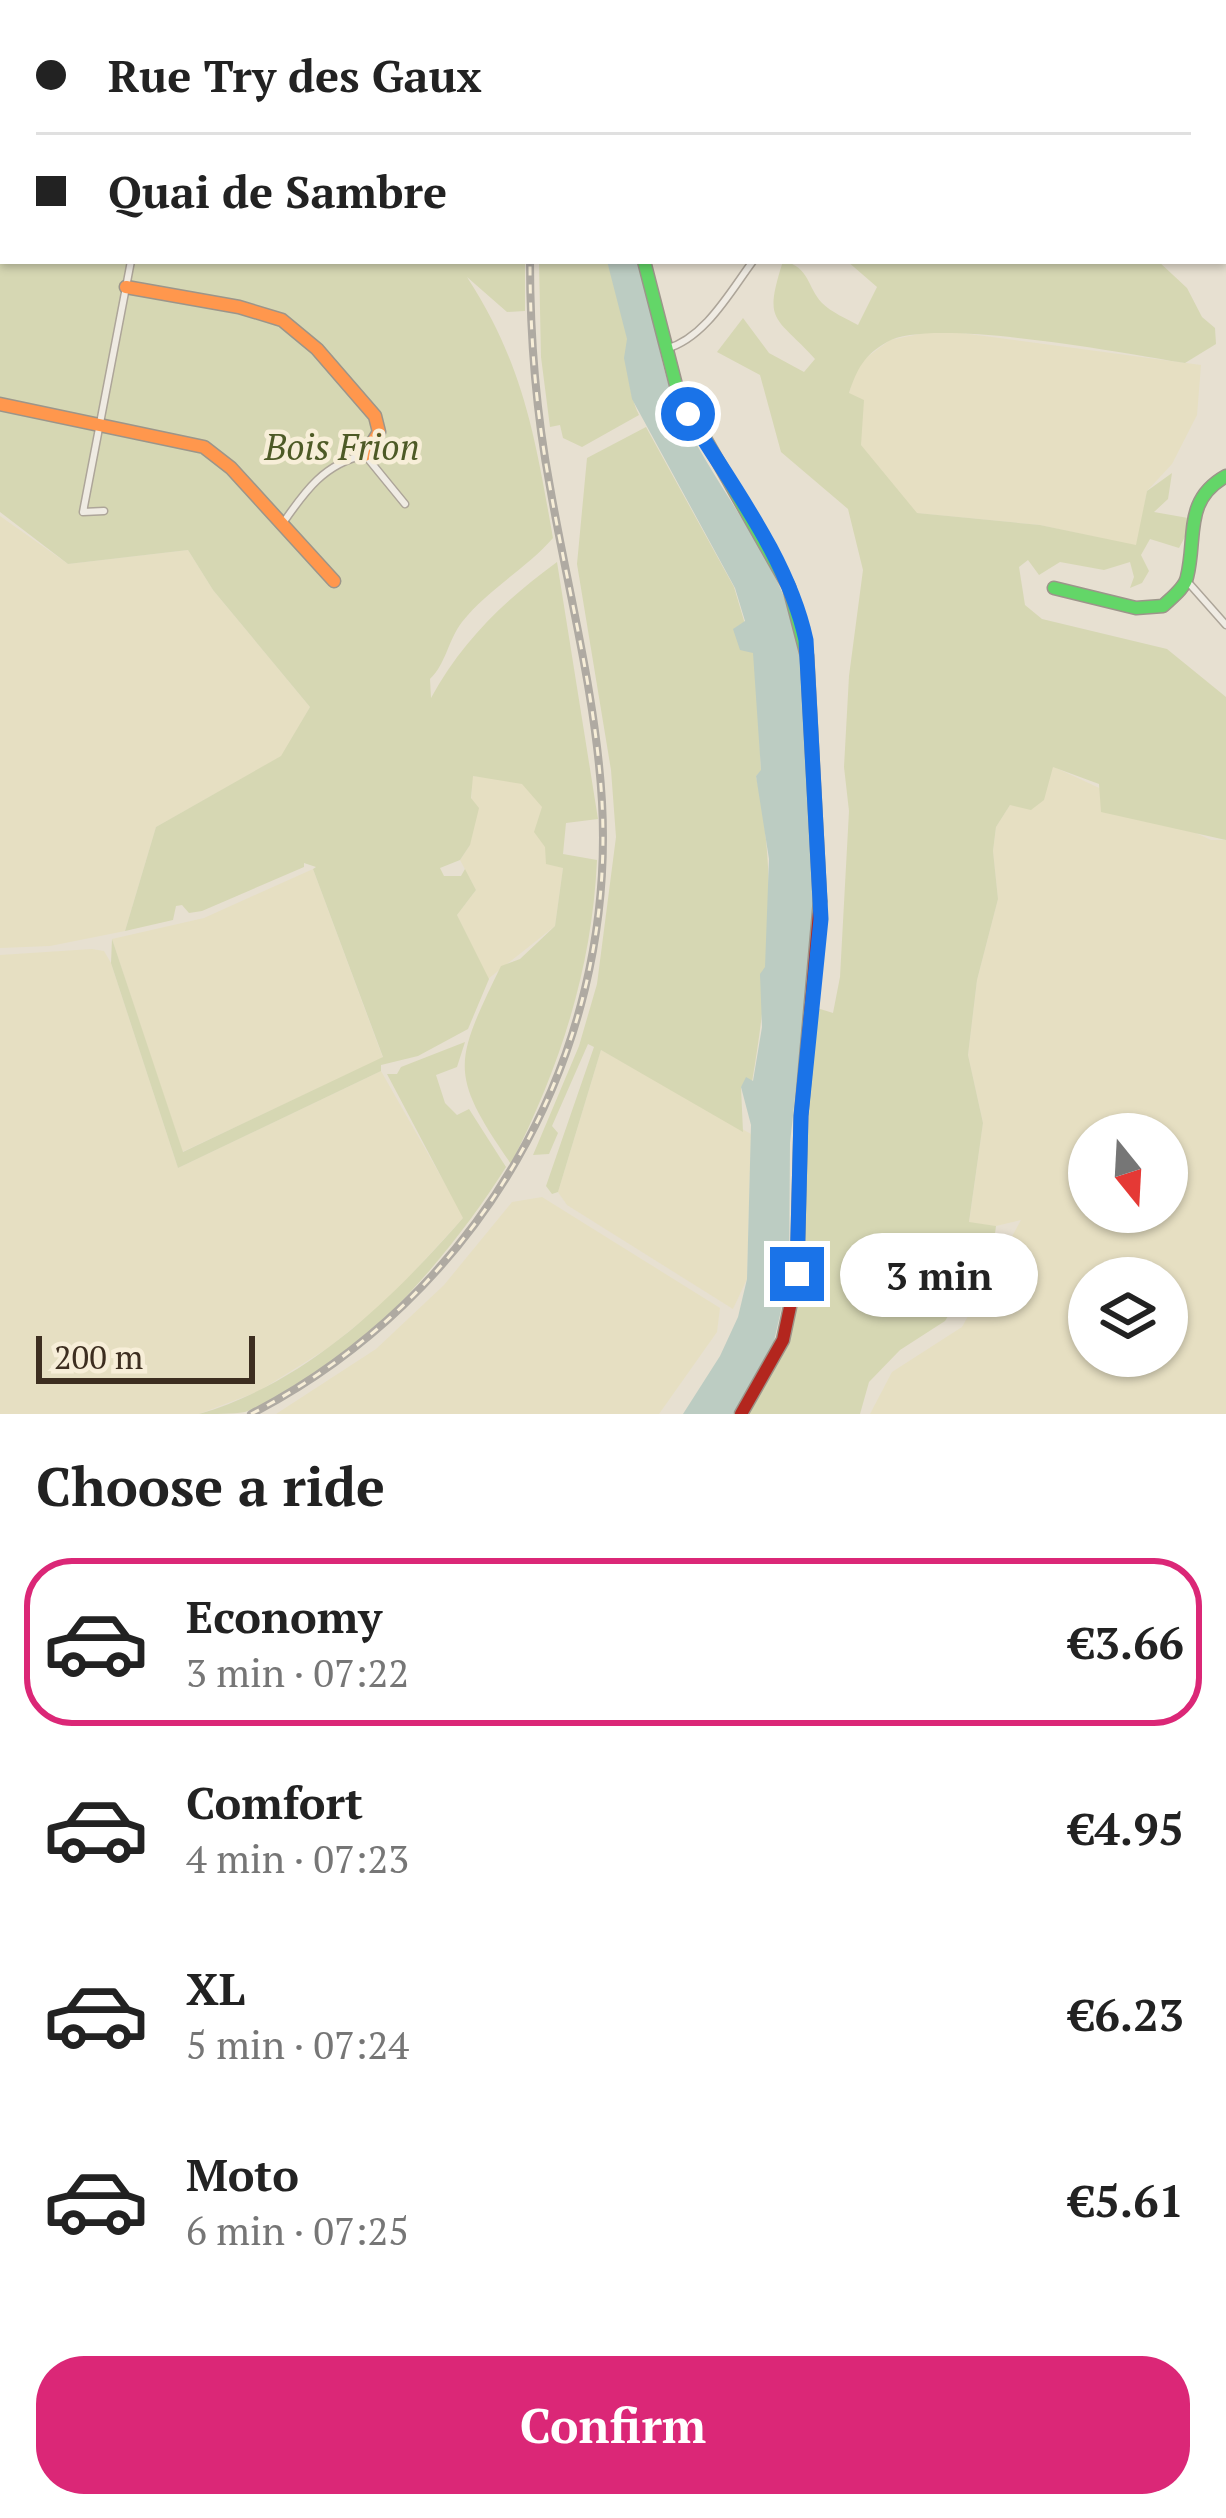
<!DOCTYPE html>
<meta charset="utf-8">
<style>
:root{--surface:#fff;--page:#f6f6f6;--text:#222;--muted:#767676;--line:#e0e0e0;--accent:#db2777}
body{margin:0;font-family:"PT Serif",serif;background:var(--page);color:var(--text);height:100vh;display:flex;flex-direction:column;font-size:45px;white-space:nowrap}
*{box-sizing:border-box;margin:0}
p{font-size:39px;color:var(--muted)}
.icon{flex:none;width:66px;height:66px;fill:none;stroke:currentColor;stroke-width:2;stroke-linecap:round;stroke-linejoin:round}
.map{position:relative;height:1414px;overflow:hidden}
.side{display:flex;flex-direction:column;background:var(--surface);flex:1}
.side>*{flex:none}
.hud{position:absolute;left:0px;top:0px;width:1227px;height:264px;box-shadow:0 3px 9px #0004;display:grid;align-content:center;height:264px;padding:0 36px;background:var(--surface)}
.needle{width:78px;rotate:162deg}
.tools{position:absolute;left:1068px;top:1113px;display:grid;gap:24px}
.tools a{display:grid;place-items:center;width:120px;height:120px;border-radius:50%;background:var(--surface);box-shadow:0 3px 9px #0004;font-size:60px}
.scale{position:absolute;left:36px;bottom:30px;width:219px;box-sizing:border-box;padding-left:12px;border:6px solid #3d2e20;border-top:0;font-size:33px;line-height:42px;white-space:nowrap;color:#3d2e20;-webkit-text-stroke:9px #f7eed8;paint-order:stroke}
.end{position:absolute;width:54px;height:54px;margin:-27px;border:15px solid #1a73e8;background:#fff;box-shadow:0 0 0 6px #fff}
.from{border-radius:50%}
.bubble{position:absolute;height:84px;border-radius:42px;background:var(--surface);box-shadow:0 3px 9px #0004;font-size:39px;font-weight:600;line-height:84px;text-align:center}
.hud b{display:flex;align-items:center;gap:42px;height:114px;font-size:45px}
.hud b+b{border-top:3px solid var(--line)}
.hud i{width:30px;height:30px;background:var(--text)}
ul{padding:0;list-style:none}
li{display:flex;align-items:center;gap:36px;height:168px;margin:0 24px 18px;padding:0 12px;border:6px solid transparent;border-radius:48px}
li div{flex:1}
li b{display:block;font-size:45px}
li em{font-style:normal;font-weight:600}
li.active{border-color:var(--accent)}
li>.icon{width:108px;height:108px;stroke-width:1.5}
h2{padding:0 36px;font-size:54px;line-height:144px}
.cta{display:flex;gap:24px;margin-top:auto;padding:24px 36px}
.cta a{flex:1;height:138px;border-radius:48px;background:var(--accent);color:#fff;font-size:48px;font-weight:600;line-height:138px;text-align:center}
.map>svg:first-child{display:block}
</style>
<div class="map">
<svg width="1226" height="1414" viewBox="0 0 1226 1414">
<rect width="100%" height="100%" fill="#e7e0d1"/>
<g fill="#e6dfc2" fill-rule="evenodd">
<polygon points="939,330 1201,365 1197,415 1172,464 1147,491 1137,546 1040,525 916,513 860,445 849,393 858,364 890,340"/>
<polygon points="0,516 68,564 188,550 213,590 310,707 282,756 156,827 125,931 50,946 0,948"/>
<polygon points="531,761 557,806 563,868 555,926 488,979 457,915 476,890 460,860 470,845 472,776 496,778"/>
<path d="M1052,766L1211,840H1226V1414H870L892,1372L962,1327L1021,1220L996,1226L969,1223L983,1123L968,1055L977,980L998,899L993,851L996,827L1010,805ZM1089,1134H1167V1212H1089ZM1089,1278H1167V1356H1089Z"/>
<polygon points="313,869 383,1058 182,1152 112,939 204,918"/>
<polygon points="92,949 104,951 111,963 178,1168 381,1071 464,1217 389,1299 328,1348 259,1391 199,1414 0,1414 0,955"/>
<polygon points="601,1050 751,1134 747,1279 733,1309 567,1205 558,1192"/>
<polygon points="542,1197 720,1308 717,1332 659,1414 276,1414 376,1349 444,1285 512,1202"/>
</g>
<g fill="#d6d7b3">
<path d="M0,0H179L3,3V261H525V311L507,312L467,277C524,365 535,437 553,538C526,569 488,589 462,622C448,640 446,664 430,679L431,698C463,640 504,601 557,562L598,819L566,823L563,854L597,860C592,970 560,1066 511,1164C448,1073 454,1063 501,966L520,959L555,926L563,868L546,864L545,847L534,832L542,807L522,784L473,776L471,798L479,808L470,845L460,860L440,868L444,876H461L465,869L476,890L457,915L489,979L468,1029L418,1056L381,1065V1071L178,1168L111,963L112,939L183,1152L383,1057L313,869L316,867L304,863V867L202,911L189,913L182,905L176,906L173,920L125,931L156,827L281,756L310,707L213,590L188,550L68,564L0,512Z"/>
<path d="M539,261H607C615,285 626,312 627,338C628,366 627,389 639,415L582,447L563,438L560,425L550,427L541,357Z"/>
<path d="M783,261C810,267 807,287 822,303C831,312 847,319 858,325L877,287L847,261H1158L1187,288L1202,317L1215,328L1216,344L1185,363C1128,354 931,316 887,342C864,355 857,369 849,393L864,400L861,445L917,513L1040,525L1136,545L1147,491L1172,473L1168,499L1154,512L1188,518L1187,533L1179,548L1150,539L1141,555L1149,571L1142,583L1130,588L1134,577L1130,562L1104,570L1060,562L1039,575L1028,560L1019,567L1025,605L1042,619L1167,649L1226,697V840L1101,812L1099,784L1053,767L1044,800L1031,810L1010,805L996,827L993,851L998,899L977,980L968,1055L983,1123L969,1222L996,1226L994,1241L945,1321L900,1350L869,1382L860,1414H746L786,1342L799,1298L813,1043L817,1008L833,1013L840,977L849,811L844,767L849,676L863,570L848,509L781,452L760,375L717,352L743,318L769,353L804,372L815,359C775,315 763,324 783,261Z"/>
<path d="M646,427L734,587L756,661L761,771L756,776C778,874 769,983 752,1082L741,1087L743,1132L601,1050L558,1192L552,1194L546,1186L594,1047L588,1044L552,1126L558,1133L549,1154L533,1155L579,1046L597,984L616,837L611,770L577,564L587,458Z"/>
<path d="M465,1042L457,1067L436,1075L445,1103L457,1115L469,1109L506,1167C451,1255 347,1379 245,1412C232,1414 214,1414 199,1414C308,1382 390,1301 463,1218L387,1074H397L401,1067Z"/>
</g>
<path fill="#bcccc2" d="M607,261H638C656,308 656,360 677,406C716,492 783,560 803,655L816,907L790,1143L789,1275L773,1346L733,1414H683L720,1356L738,1317L747,1279L751,1125L741,1087L746,1077L753,1081L762,1027L760,974L765,967L769,859L756,776L761,770L753,653L740,650L733,629L745,621L735,588L632,399L624,358L627,339Z"/>
<g fill="none" stroke-linecap="round" stroke-linejoin="round">
<g stroke="#ada599" stroke-width="9">
<g id="street">
<polyline points="435,3 436,0"/>
<polyline points="718,3 723,0"/>
<polyline points="0,120 3,121"/>
<polyline points="1224,225 1226,232"/>
<path d="M666,349C705,338 730,292 753,261"/>
<polyline points="104,511 83,512 131,261"/>
<path d="M283,523C305,491 325,463 365,455L405,504"/>
<polyline points="1187,581 1226,625"/>
</g>
</g>
<g stroke="#9c958a" stroke-width="15">
<g id="fast">
<polyline points="202,3 207,0"/>
<polyline points="1224,180 1226,180"/>
<polyline points="644,261 677,389 789,587 807,656 820,901"/>
<path d="M1054,588L1136,608L1163,606C1171,598 1185,588 1187,577C1197,537 1183,500 1226,476"/>
</g>
</g>
<g stroke="#9c958a" stroke-width="15">
<g id="slow">
<polyline points="150,0 152,3"/>
<polyline points="840,0 844,3"/>
<polyline points="126,287 239,307 282,320 317,349 375,416 379,432 365,455"/>
<polyline points="0,404 204,447 231,468 334,581"/>
</g>
</g>
<g stroke="#9c958a" stroke-width="15">
<g id="jam">
<polyline points="305,0 310,3"/>
<polyline points="402,3 403,0"/>
<polyline points="741,1414 783,1340 797,1274 801,1116 820,901"/>
</g>
</g>
<use href="#street" stroke="#efebe3" stroke-width="6"/>
<use href="#fast" stroke="#63d668" stroke-width="12"/>
<use href="#slow" stroke="#ff974d" stroke-width="12"/>
<use href="#jam" stroke="#b3261e" stroke-width="12"/>
<g stroke="#afaaa2" stroke-width="8">
<g id="rail">
<polyline points="569,3 569,0"/>
<path d="M251,1414C478,1297 616,1057 602,802C596,696 568,591 550,487C536,412 530,337 530,261"/>
</g>
</g>
<use href="#rail" stroke="#f7eed8" stroke-width="3" stroke-dasharray="9" stroke-linecap="butt"/>
</g>
<g fill="none" stroke-linecap="round" stroke-linejoin="round">
<path stroke="#1a73e8" stroke-width="15" d="M688,414C731,485 788,558 806,640L821,919L801,1116L797,1274"/>
</g>
<g text-anchor="middle" stroke-width="9" stroke-linejoin="round" paint-order="stroke">
<g font-size="36" font-style="italic" fill="#4d5a26" stroke="#f7eed8">
<text x="342" y="460">Bois Frion</text>
</g>
</g>
</svg>
<div class="tools">
<a><svg class="needle" viewBox="-14 -14 28 28"><path d="M0-13l5 13h-10z" fill="#e53935"/><path d="M0 13l5-13h-10z" fill="#767676"/></svg></a>
<a><svg class="icon" aria-label="layers" viewBox="0 0 24 24"><path d="M12 4l9 5-9 5-9-5zM3 14l9 5 9-5"/></svg></a>
</div>
<div class="scale">200 m</div>
<i class="end from" style="left:688px;top:414px"></i>
<i class="end" style="left:797px;top:1274px"></i>
<div class="bubble" style="left:840px;top:1233px;width:198px">3 min</div>
<div class="hud">
<b><i class="from"></i>Rue Try des Gaux</b>
<b><i></i>Quai de Sambre</b>
</div>
</div>
<section class="side">
<h2>Choose a ride</h2>
<ul>
<li class="active"><svg class="icon" aria-label="car" viewBox="0 0 24 24"><path d="M5 17H2v-5l4-1 3-4h7l3 4 3 1v5h-3M9 17h6M6 11h13"/><circle cx="7" cy="17" r="2"/><circle cx="17" cy="17" r="2"/></svg><div><b>Economy</b><p>3 min · 07:22</p></div><em>€3.66</em></li>
<li><svg class="icon" aria-label="car" viewBox="0 0 24 24"><path d="M5 17H2v-5l4-1 3-4h7l3 4 3 1v5h-3M9 17h6M6 11h13"/><circle cx="7" cy="17" r="2"/><circle cx="17" cy="17" r="2"/></svg><div><b>Comfort</b><p>4 min · 07:23</p></div><em>€4.95</em></li>
<li><svg class="icon" aria-label="car" viewBox="0 0 24 24"><path d="M5 17H2v-5l4-1 3-4h7l3 4 3 1v5h-3M9 17h6M6 11h13"/><circle cx="7" cy="17" r="2"/><circle cx="17" cy="17" r="2"/></svg><div><b>XL</b><p>5 min · 07:24</p></div><em>€6.23</em></li>
<li><svg class="icon" aria-label="car" viewBox="0 0 24 24"><path d="M5 17H2v-5l4-1 3-4h7l3 4 3 1v5h-3M9 17h6M6 11h13"/><circle cx="7" cy="17" r="2"/><circle cx="17" cy="17" r="2"/></svg><div><b>Moto</b><p>6 min · 07:25</p></div><em>€5.61</em></li>
</ul>
<div class="cta"><a>Confirm</a></div>
</section>
